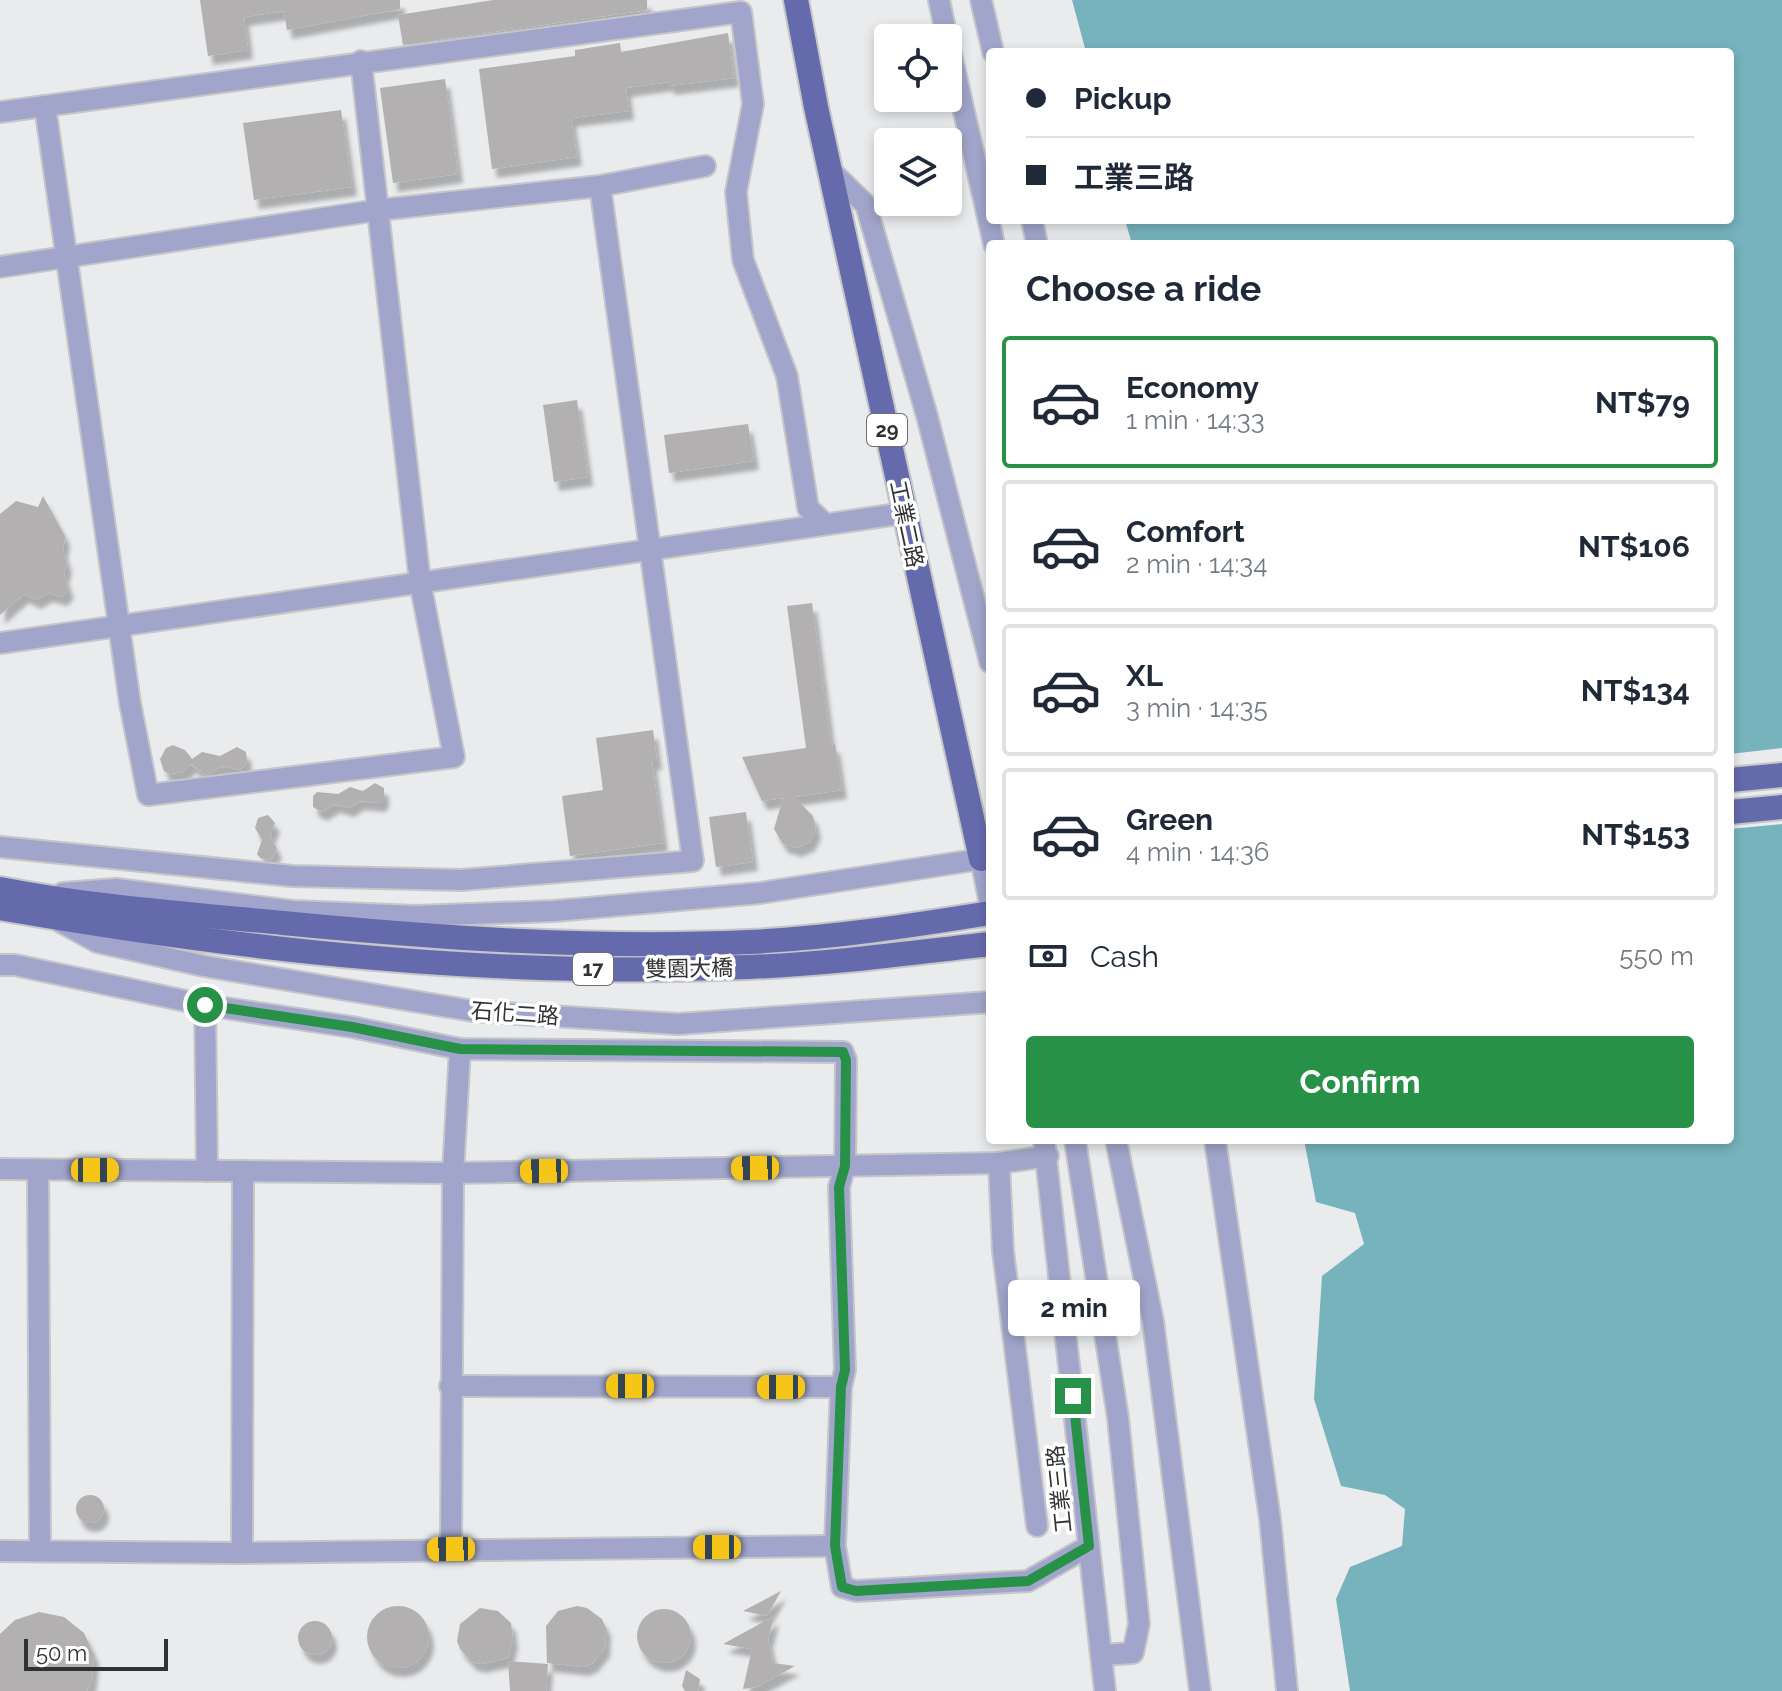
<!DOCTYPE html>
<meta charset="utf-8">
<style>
:root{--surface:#fff;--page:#f6f6f7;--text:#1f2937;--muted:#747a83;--line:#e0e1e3;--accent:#289148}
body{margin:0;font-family:Raleway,"Noto Sans TC",sans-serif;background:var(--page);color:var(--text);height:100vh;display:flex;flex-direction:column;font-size:30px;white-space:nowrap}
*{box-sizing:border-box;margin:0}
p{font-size:26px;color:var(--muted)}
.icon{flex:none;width:44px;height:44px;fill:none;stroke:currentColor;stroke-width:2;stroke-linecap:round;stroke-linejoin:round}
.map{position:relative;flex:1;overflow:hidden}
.drawer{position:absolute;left:986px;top:240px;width:748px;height:904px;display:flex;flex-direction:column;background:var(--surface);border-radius:8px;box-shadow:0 4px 12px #0003}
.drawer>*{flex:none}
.banner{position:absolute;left:986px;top:48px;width:748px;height:176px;border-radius:8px;box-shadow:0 4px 12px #0003;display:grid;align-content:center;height:176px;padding:0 40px;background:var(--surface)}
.buttons{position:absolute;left:874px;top:24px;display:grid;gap:16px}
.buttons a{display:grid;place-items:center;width:88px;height:88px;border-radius:8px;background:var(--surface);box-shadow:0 4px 12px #0003;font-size:40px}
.scale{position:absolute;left:24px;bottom:20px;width:144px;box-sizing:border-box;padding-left:8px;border:4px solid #303132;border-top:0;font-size:22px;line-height:28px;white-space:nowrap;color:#303132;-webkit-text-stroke:6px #fff;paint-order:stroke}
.end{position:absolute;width:36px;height:36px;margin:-18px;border:10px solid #289148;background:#fff;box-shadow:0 0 0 4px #fff}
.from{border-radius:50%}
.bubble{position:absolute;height:56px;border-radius:8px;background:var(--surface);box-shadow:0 4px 12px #0003;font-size:26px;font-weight:700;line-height:56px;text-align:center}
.car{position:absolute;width:24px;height:48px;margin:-24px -12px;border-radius:10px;box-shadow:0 0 6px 2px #0007;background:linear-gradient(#f5c518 24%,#345 0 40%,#f5c518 0 76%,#345 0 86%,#f5c518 0)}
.banner b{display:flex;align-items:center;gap:28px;height:76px;font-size:30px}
.banner b+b{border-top:2px solid var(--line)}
.banner i{width:20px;height:20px;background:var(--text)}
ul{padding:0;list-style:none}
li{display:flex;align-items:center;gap:24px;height:132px;margin:0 16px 12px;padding:0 24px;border:4px solid var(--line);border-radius:8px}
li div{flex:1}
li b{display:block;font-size:30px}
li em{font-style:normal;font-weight:700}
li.on{border-color:var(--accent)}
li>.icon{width:72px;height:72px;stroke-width:1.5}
h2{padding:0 40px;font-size:36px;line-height:96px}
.pay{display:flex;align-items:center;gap:20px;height:88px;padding:0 40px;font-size:30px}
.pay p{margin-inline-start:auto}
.action{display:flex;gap:16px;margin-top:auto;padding:16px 40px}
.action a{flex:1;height:92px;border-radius:8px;background:var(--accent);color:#fff;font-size:32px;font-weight:700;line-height:92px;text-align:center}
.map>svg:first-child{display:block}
</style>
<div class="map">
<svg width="1782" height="1691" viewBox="0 0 1782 1691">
<defs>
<filter id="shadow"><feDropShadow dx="5" dy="9" stdDeviation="2" flood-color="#0004"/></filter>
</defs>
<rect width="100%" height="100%" fill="#e9ebed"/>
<polygon fill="#77b3bd" points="1072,0 1782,0 1782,1691 1350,1691 1336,1599 1350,1567 1402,1546 1405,1509 1385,1495 1341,1486 1314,1399 1322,1276 1364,1244 1355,1213 1316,1202 1304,1140 1730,1140 1730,244 1132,244 1125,220 1730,220 1730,52 1086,52"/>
<polygon fill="#e9ebed" points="1782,748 1782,824 1730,829 1730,754"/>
<g fill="#b2b0b1" filter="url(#shadow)">
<polygon points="200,0 400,0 400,9 287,30 284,11 244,17 248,50 208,56"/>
<polygon points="493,0 647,0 647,10 403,45 398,15"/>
<polygon points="728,33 734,78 669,86 669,82 626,88 629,111 571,118 577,157 492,169 479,69 575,56 575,50 620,43 621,52"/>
<polygon points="445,79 458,174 393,183 380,88"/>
<polygon points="341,110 352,187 254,200 243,123"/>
<polygon points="577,400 588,477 554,482 543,405"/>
<polygon points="748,424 754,461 669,473 664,435"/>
<polygon points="43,496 65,536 63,551 67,564 64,575 69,590 62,597 48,593 36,600 24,594 0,615 0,514 16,501 38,507"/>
<polygon points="812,603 831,745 835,744 842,790 794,797 813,816 816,830 810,842 797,848 783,844 774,829 783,798 762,801 742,757 806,748 787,606"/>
<polygon points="653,730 657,761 652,761 663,843 570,856 562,796 603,790 596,738"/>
<polygon points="173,745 185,750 192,759 202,752 220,756 237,747 246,752 247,762 240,770 222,766 206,775 191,764 183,772 170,774 164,771 160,759 166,748"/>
<polygon points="375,783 384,788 384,799 380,803 360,801 349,808 335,804 322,812 313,807 313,796 317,792 338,794 350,787 363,791"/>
<polygon points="746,812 753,862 716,867 709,817"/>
<polygon points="268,815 275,823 270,836 277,849 270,861 260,858 257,854 262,840 255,828 258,818"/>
<circle cx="90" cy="1509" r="14"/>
<polygon points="781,1591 767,1616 743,1611"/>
<circle cx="398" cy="1637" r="31"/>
<polygon points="577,1606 587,1608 602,1619 606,1628 605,1648 593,1663 584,1667 547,1663 546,1626 558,1611"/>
<polygon points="480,1608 498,1611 511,1623 513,1640 508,1658 481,1664 472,1662 460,1649 457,1641 460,1624"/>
<circle cx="664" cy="1636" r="27"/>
<polygon points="39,1612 64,1617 84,1633 94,1655 92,1680 87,1691 0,1691 0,1634 15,1620"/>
<polygon points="774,1616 768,1640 773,1663 795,1666 757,1687 743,1689 752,1649 723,1644"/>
<circle cx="315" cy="1638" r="17"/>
<polygon points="508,1661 548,1664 546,1691 510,1691"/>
<polygon points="686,1670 700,1679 698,1691 685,1691 682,1686"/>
</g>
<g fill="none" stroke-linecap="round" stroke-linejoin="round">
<g stroke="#c4c6c8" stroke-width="24">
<g id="minor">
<polyline points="939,0 947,38"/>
<polyline points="981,0 993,52"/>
<polyline points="948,41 994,244"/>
<polyline points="45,106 130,703 148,795 454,757 420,582 361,61"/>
<polyline points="0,112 741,12 753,104 736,192 743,260 787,376 808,508 825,524"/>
<polyline points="830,170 866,205 927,416 990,662"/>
<polyline points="1032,220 1037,244"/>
<polyline points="0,267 378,210 600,186 705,166"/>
<polyline points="0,643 905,513"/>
<polyline points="0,847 292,876 461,880 693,861 600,186"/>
<polyline points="63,893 116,889 293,911 416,916 554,911 760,893 981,859 990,904"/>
<polyline points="59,921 97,942 204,966 473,1011 678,1024 990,1002"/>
<polyline points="0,965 15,965 205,1005 352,1027 460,1049 843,1052 846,1060 845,1166 839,1187 845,1370 841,1387 450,1386"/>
<polyline points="205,1005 207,1171"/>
<polyline points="1044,1140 1105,1691"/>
<polyline points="1075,1140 1118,1418 1139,1624 1133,1653 1101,1655"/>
<polyline points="1116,1140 1153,1321 1200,1691"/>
<polyline points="1215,1140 1270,1519 1287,1691"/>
<polyline points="999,1163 1003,1251 1037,1526"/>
<polyline points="0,1169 453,1173 999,1163 1048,1156"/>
<polyline points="38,1170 40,1550"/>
<polyline points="841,1387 835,1546 842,1587 856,1591 1028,1581 1089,1546"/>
<polyline points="451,1549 453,1173 460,1049"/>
<polyline points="0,1551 242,1553 835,1546"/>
<polyline points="242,1553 243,1171"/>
</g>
</g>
<g stroke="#c4c6c8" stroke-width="28">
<g id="major">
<polyline points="796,0 816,107 981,859"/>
<polyline points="1730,780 1782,775"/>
<polyline points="1730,812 1782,807"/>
<path d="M0,889C93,907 189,914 283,923C438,938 593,949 749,942C830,938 910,926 990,913"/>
<path d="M0,908C247,951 497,978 748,967C829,964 910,953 990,944"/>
</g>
</g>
<use href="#minor" stroke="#a1a5cb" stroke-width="20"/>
<use href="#major" stroke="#656aad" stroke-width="24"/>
</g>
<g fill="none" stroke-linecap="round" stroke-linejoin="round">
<polyline stroke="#289148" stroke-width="10" points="205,1005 352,1027 460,1049 843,1052 846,1060 845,1166 839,1187 845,1370 841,1387 835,1546 842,1587 856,1591 1028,1581 1089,1546 1073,1396"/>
</g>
<g text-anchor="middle" stroke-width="7" stroke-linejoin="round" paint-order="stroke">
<g fill="#fff" stroke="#6e6f70" stroke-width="2">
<rect x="867" y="414" width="40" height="32" rx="6"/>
<rect x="573" y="953" width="40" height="32" rx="6"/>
</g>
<g font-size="20" font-weight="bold" fill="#303132">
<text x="887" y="437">29</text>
<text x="593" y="976">17</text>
</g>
<g font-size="22" fill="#303132" stroke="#fff">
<text transform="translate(907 524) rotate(78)" y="8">工業二路</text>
<text transform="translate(689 968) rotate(-1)" y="8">雙園大橋</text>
<text transform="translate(515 1013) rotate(4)" y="8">石化二路</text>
<text transform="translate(1059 1489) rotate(-96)" y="8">工業三路</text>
</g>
</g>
</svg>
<div class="buttons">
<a><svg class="icon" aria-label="locate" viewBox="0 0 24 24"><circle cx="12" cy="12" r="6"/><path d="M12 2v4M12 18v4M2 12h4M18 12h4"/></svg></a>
<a><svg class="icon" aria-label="layers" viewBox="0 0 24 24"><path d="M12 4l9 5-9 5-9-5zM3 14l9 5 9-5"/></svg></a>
</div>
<div class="scale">50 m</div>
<i class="end from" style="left:205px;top:1005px"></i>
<i class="end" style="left:1073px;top:1396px"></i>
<div class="bubble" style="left:1008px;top:1280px;width:132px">2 min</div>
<i class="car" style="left:755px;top:1168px;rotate:269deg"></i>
<i class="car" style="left:95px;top:1170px;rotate:90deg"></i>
<i class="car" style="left:544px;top:1171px;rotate:269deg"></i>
<i class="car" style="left:630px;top:1386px;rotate:270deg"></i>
<i class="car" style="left:781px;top:1387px;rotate:270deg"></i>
<i class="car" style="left:717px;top:1547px;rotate:270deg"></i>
<i class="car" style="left:451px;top:1549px;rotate:269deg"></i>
<div class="banner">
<b><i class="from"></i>Pickup</b>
<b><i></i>工業三路</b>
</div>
<section class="drawer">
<h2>Choose a ride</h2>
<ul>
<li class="on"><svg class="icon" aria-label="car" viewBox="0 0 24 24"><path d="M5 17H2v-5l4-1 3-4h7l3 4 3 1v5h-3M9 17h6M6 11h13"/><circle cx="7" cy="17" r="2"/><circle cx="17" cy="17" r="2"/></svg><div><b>Economy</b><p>1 min · 14:33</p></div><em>NT$79</em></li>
<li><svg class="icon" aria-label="car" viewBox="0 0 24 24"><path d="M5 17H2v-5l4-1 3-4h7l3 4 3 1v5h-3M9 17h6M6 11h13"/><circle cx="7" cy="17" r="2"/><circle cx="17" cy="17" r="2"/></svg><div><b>Comfort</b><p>2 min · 14:34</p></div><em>NT$106</em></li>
<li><svg class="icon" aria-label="car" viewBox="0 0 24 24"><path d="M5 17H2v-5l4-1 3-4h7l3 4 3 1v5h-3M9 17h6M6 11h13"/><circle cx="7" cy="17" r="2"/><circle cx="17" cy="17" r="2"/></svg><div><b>XL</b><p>3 min · 14:35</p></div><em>NT$134</em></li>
<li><svg class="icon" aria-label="car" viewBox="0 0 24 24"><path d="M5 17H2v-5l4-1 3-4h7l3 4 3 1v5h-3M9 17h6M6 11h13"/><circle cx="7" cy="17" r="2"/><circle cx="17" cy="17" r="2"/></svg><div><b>Green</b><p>4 min · 14:36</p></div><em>NT$153</em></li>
</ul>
<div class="pay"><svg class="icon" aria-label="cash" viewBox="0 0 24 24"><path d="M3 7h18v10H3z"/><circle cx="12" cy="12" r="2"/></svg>Cash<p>550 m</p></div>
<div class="action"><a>Confirm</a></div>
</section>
</div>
